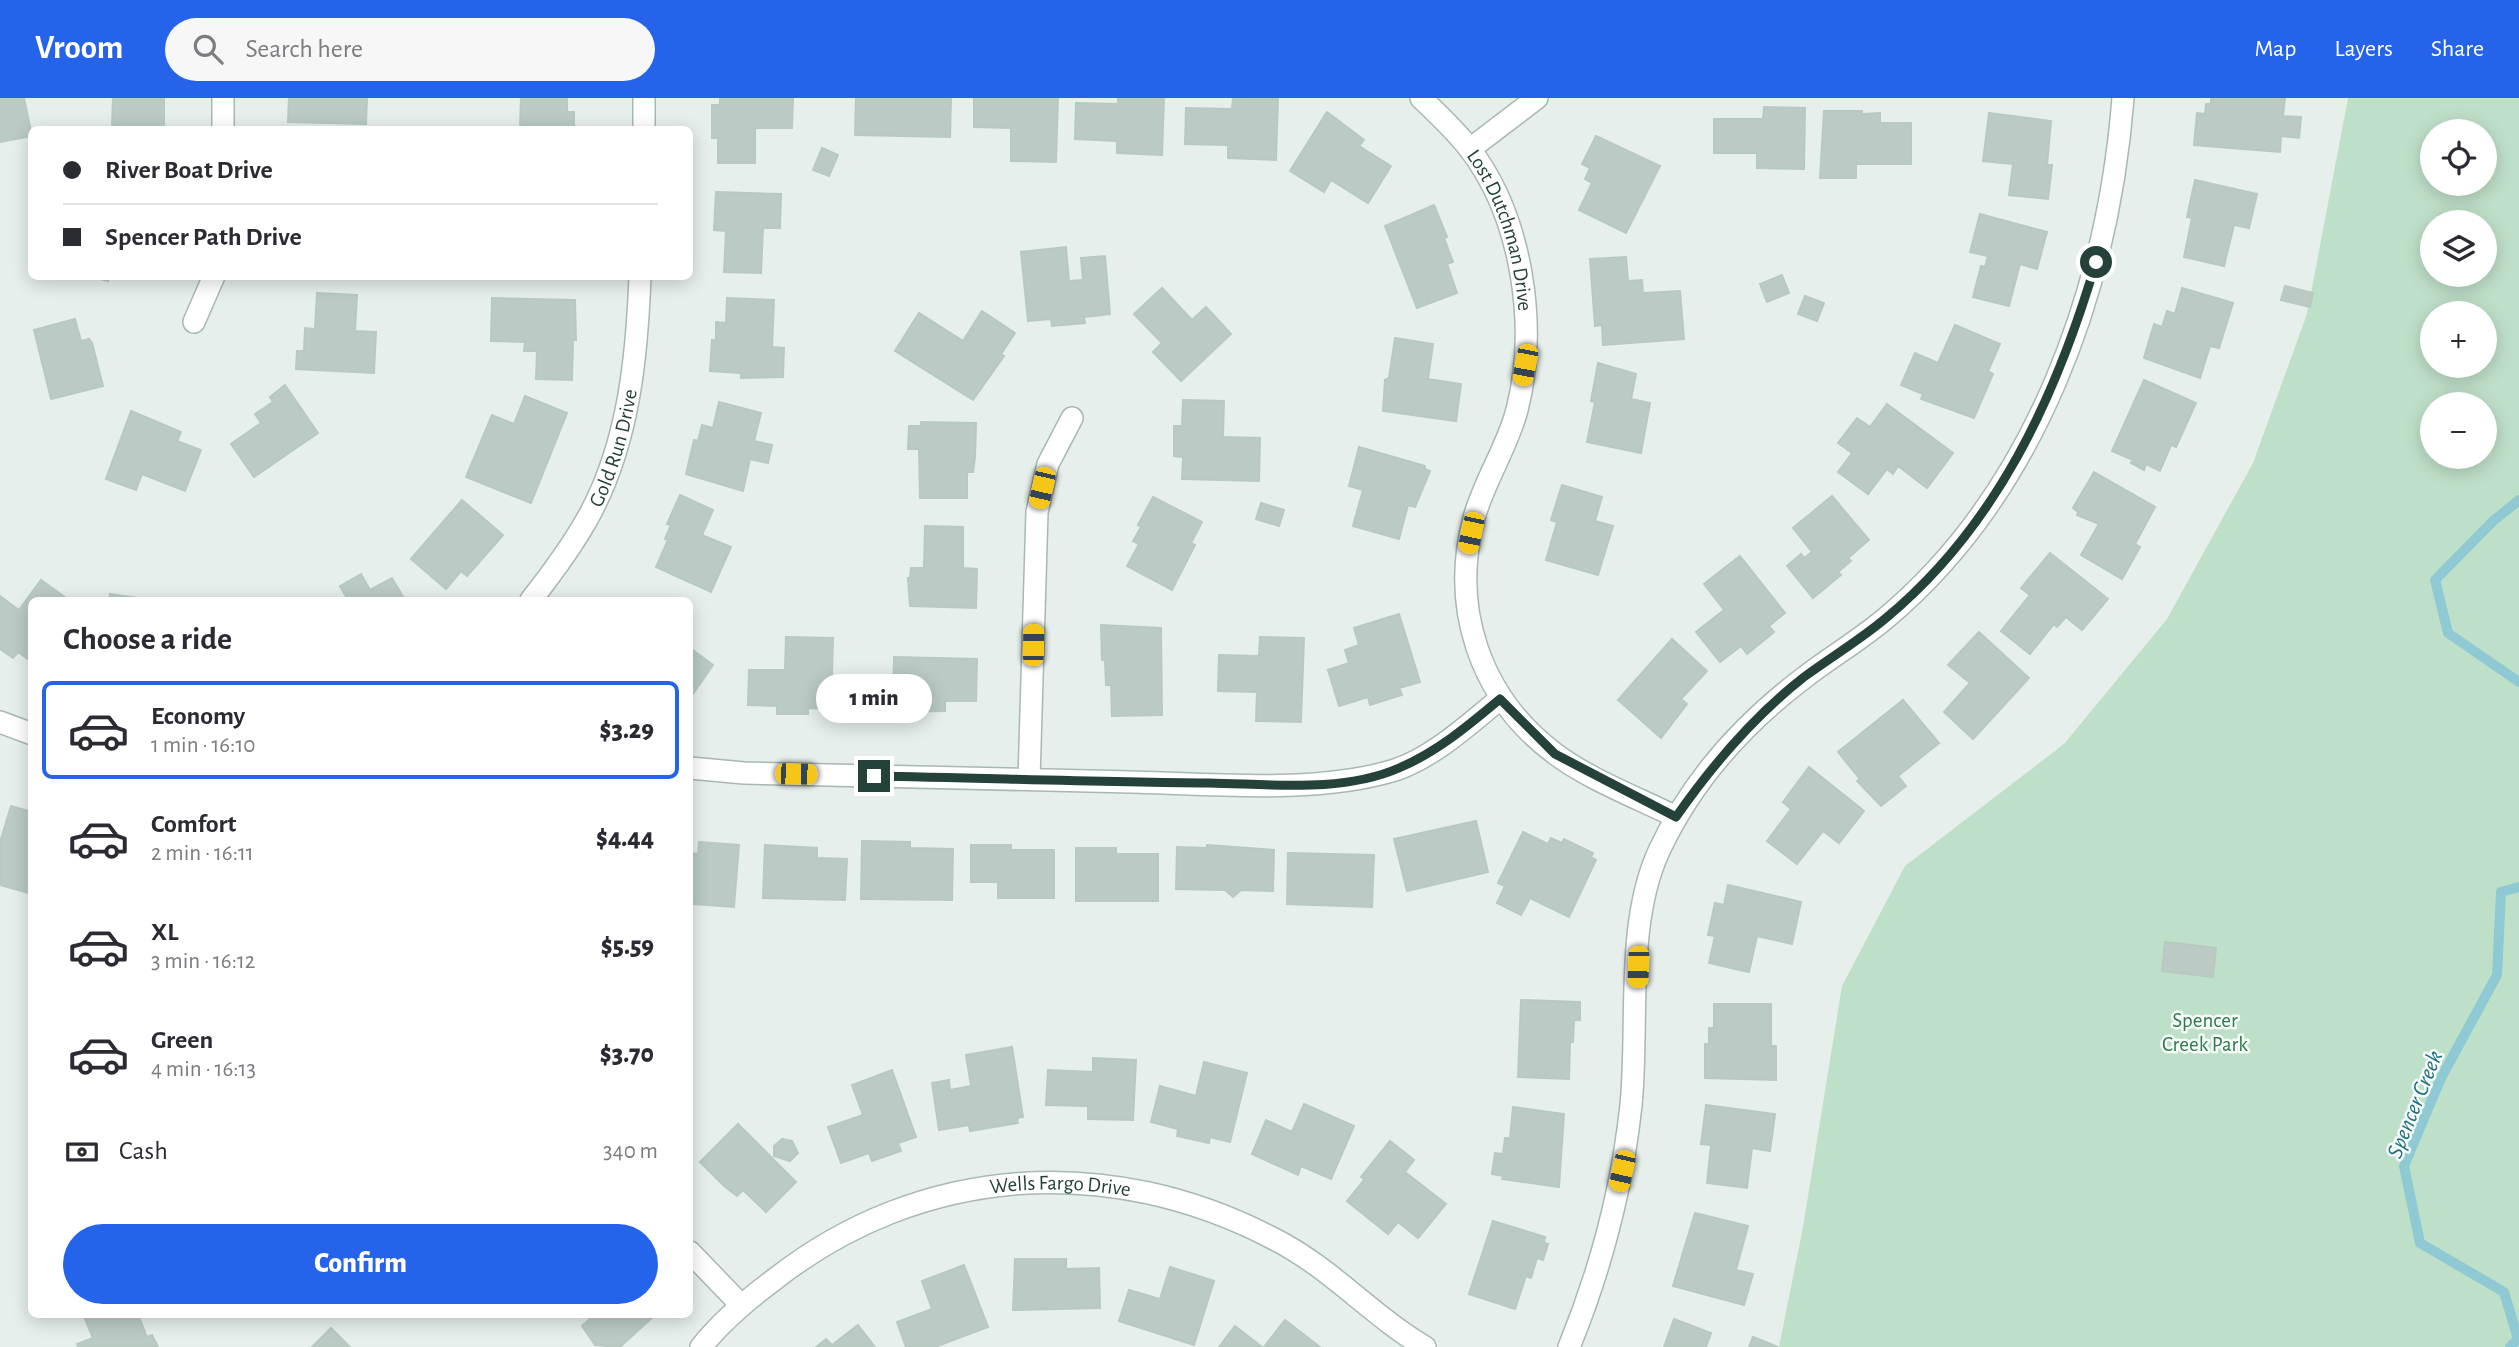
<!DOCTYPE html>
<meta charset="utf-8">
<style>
:root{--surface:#fff;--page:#f7f7f7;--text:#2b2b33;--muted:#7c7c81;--line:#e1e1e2;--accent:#2563eb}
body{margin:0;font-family:"Alegreya Sans",sans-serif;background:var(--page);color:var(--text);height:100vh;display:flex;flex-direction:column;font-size:26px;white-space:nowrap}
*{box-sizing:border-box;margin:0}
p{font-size:23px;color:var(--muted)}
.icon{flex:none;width:38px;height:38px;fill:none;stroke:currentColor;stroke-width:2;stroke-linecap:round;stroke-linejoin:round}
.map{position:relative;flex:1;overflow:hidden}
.drawer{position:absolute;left:28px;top:499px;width:665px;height:721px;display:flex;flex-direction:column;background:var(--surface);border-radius:10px;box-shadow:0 4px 18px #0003}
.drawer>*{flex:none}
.top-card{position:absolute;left:28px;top:28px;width:665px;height:154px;border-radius:10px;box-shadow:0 4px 18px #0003;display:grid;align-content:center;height:154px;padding:0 35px;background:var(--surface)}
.fabs{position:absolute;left:2420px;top:21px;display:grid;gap:14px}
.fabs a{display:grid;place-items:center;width:77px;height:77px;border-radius:50%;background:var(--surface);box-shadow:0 4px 18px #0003;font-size:35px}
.end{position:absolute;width:32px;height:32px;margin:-16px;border:9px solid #24423a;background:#fff;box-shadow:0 0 0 4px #fff}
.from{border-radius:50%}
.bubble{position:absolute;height:49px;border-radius:24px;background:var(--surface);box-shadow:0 4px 18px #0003;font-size:23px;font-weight:800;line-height:49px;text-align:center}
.car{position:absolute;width:21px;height:42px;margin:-21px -10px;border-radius:9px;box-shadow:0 0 5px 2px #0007;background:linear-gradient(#f5c518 24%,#345 0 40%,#f5c518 0 76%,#345 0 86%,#f5c518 0)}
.top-card b{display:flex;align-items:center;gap:24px;height:66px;font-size:26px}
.top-card b+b{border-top:2px solid var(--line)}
.top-card i{width:18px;height:18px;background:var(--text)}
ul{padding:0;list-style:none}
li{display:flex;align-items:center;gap:21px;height:98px;margin:0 14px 10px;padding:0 21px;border:4px solid transparent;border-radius:10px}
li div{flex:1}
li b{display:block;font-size:26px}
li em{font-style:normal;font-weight:800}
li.on{border-color:var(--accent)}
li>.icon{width:63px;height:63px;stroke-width:1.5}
h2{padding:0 35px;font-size:32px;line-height:84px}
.pay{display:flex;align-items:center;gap:18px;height:77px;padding:0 35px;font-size:26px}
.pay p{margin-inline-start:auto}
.button{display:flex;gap:14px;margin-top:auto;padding:14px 35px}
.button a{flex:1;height:80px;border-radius:42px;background:var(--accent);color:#fff;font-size:28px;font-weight:800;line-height:80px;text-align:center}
header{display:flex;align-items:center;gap:42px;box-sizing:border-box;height:98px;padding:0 35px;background:var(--accent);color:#fff}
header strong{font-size:33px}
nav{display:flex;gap:38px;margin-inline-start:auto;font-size:24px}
.search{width:490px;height:63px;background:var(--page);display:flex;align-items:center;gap:18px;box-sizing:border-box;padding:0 24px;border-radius:38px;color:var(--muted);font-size:26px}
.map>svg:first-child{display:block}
</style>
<header>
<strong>Vroom</strong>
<div class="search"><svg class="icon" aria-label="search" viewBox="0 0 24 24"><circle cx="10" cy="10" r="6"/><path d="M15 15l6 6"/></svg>Search here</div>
<nav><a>Map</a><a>Layers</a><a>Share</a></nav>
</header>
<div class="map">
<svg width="2519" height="1249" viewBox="0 0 2519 1249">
<rect width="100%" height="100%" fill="#e6efeb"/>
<path fill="#bfe0c8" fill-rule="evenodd" d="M2348,0H2519V1249H1779L1803,1129L1842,888L1905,768L2064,646L2167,521L2253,365L2307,216ZM2432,33H2485V86H2432ZM2432,124H2485V177H2432ZM2432,215H2485V268H2432ZM2432,306H2485V359H2432Z"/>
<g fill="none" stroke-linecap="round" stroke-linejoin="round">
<g stroke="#8ec9d4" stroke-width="10">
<polyline points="2519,402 2493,423 2435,482 2448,535 2519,584"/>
<polyline points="2510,1249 2518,1241 2504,1194 2420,1145 2404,1068 2441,980 2497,877 2501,794 2519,789"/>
</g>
</g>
<g fill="#bbcac4" stroke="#b8c9c2" stroke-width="2">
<polygon points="0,0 24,0 32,38 0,44"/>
<polygon points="113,0 164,0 164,32 112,32"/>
<polygon points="289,0 367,0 366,26 288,24"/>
<polygon points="521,0 567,0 567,14 574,14 574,32 520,32"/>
<polygon points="720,0 793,0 792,30 755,30 755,65 718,65 718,40 712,40 712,7 720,7"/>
<polygon points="856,0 951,0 950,39 855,37"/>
<polygon points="974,0 1058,0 1056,64 1011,63 1011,30 974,29"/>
<polygon points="1118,0 1164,0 1162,57 1117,55 1117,43 1075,41 1076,5 1118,6"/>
<polygon points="1233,0 1278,1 1276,62 1228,60 1228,47 1185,46 1186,10 1232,11"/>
<polygon points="2211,0 2285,0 2283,18 2301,19 2299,40 2281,38 2280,54 2194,47 2197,15 2205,16 2206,6 2211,6"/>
<polygon points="1764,9 1805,10 1804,71 1757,70 1757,55 1714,55 1714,21 1763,21"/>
<polygon points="1824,13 1862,13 1862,16 1880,15 1880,25 1911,25 1911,66 1856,66 1856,80 1820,80"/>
<polygon points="1327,14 1364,42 1359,48 1391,68 1368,105 1331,82 1324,94 1290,73"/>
<polygon points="1989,15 2051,23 2047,67 2052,67 2048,101 2009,97 2013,66 1983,63"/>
<polygon points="1596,38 1660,68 1626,135 1579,112 1592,85 1585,81 1590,70 1582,66"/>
<polygon points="822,50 838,57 829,78 813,72"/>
<polygon points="2195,82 2257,96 2249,130 2234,127 2224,168 2184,159 2192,120 2187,119"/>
<polygon points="716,94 781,96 780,130 763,130 761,175 724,174 726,133 714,132"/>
<polygon points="1434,107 1447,139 1444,140 1453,164 1447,166 1457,195 1417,210 1385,128"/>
<polygon points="1980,116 2047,134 2037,171 2020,166 2009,208 1973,199 1981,168 1985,169 1988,158 1970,154"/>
<polygon points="1066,149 1069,183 1083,182 1081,160 1105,158 1110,216 1084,219 1085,225 1052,228 1051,221 1028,223 1021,154"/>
<polygon points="1626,159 1628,183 1642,182 1643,195 1680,193 1684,241 1603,247 1602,227 1595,228 1590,161"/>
<polygon points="1782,177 1789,195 1767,204 1760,186"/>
<polygon points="89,178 109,178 108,183"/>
<polygon points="2285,188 2313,195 2310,209 2281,202"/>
<polygon points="1162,190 1192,222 1206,209 1231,236 1181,283 1153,254 1162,245 1134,216"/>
<polygon points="2182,190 2233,205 2219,250 2210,248 2200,280 2144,260 2154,226 2162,229 2167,213 2175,216"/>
<polygon points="317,195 357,197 355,233 376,234 374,275 296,271 297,253 304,253 305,230 315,231"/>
<polygon points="1805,198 1824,205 1817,223 1798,216"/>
<polygon points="492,200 575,202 576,242 573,242 572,282 536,281 537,253 524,253 525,244 491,243"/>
<polygon points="727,200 774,202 772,249 784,250 783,279 741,280 741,275 710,273 712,242 716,242 716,224 726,225"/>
<polygon points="982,213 1015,235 1001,256 1004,258 973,302 895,253 919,215 963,243"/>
<polygon points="75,221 81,243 89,241 92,245 103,288 51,301 34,232"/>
<polygon points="1955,227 2000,246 1988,273 1993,276 1974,320 1921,301 1923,296 1901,287 1915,255 1938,265"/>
<polygon points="1395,240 1433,246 1428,281 1461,286 1456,323 1383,313 1385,282 1389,280"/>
<polygon points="1598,265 1636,276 1631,301 1650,305 1641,355 1587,344 1595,304 1591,303"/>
<polygon points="2144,282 2196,305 2176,349 2171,347 2160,373 2146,366 2144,372 2131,365 2133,362 2112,353"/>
<polygon points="285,287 318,335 254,379 231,346 261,325 255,316 273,304 270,299"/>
<polygon points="525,298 567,315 531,405 466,379 492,317 514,326"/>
<polygon points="1183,302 1224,303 1223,339 1260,340 1259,383 1182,381 1183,359 1174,358 1174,328 1182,328"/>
<polygon points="719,304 761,315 754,343 772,347 768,365 750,361 743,393 686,376 694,342 698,343 702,327 713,330"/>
<polygon points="1887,306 1953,355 1927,390 1898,368 1893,376 1887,371 1868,396 1838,374 1852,355 1838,345 1857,320 1870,329"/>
<polygon points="131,313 181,334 177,343 201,352 185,393 142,376 136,392 106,381"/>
<polygon points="921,324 976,325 975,359 973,374 967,374 967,400 920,400 919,351 908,351 909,328 921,328"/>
<polygon points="1359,349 1425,368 1425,371 1430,373 1415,409 1408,407 1399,441 1353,428 1363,392 1349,388"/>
<polygon points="2094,374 2155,409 2135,446 2140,449 2122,481 2081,457 2099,426 2077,417 2078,414 2073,410"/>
<polygon points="1562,387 1602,399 1595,423 1613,428 1598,477 1546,462 1557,424 1551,422"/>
<polygon points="680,397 713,412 702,437 731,449 711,494 656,469 668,442 665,441 671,427 667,426"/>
<polygon points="1832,398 1869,442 1848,460 1851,463 1838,474 1841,477 1813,500 1787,468 1801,456 1804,460 1812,454 1793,430"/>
<polygon points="1153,399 1202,424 1191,445 1195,447 1172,492 1127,468 1139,446 1133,443 1141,429 1138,427"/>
<polygon points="462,402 503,437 467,478 461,473 446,491 411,461"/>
<polygon points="1261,405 1284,412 1279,428 1256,421"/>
<polygon points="925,428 963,429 963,470 977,471 976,510 910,508 908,480 910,480 911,470 924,470"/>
<polygon points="2050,455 2108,501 2082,532 2066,519 2057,529 2054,526 2030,556 2001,533 2030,497 2021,490"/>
<polygon points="1740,458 1785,515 1769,528 1774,534 1747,556 1741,548 1720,564 1696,534 1724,512 1704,486"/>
<polygon points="361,476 370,492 392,480 405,502 348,502 340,488"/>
<polygon points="41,482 69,502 32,502 32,564 18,554 13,560 0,551 0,498 19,512"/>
<polygon points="110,496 152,502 109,502"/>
<polygon points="1399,516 1420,584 1399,590 1402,597 1370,607 1368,599 1339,608 1328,572 1349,565 1345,552 1359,547 1354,530"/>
<polygon points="1101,527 1161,530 1162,617 1112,618 1111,587 1106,587 1105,562 1102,562"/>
<polygon points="1979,534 2029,580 1973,641 1944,614 1970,585 1948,567"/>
<polygon points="786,539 833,540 831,611 808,610 808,616 777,616 777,608 748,607 749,572 785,572"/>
<polygon points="1260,539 1304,540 1301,624 1256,623 1257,594 1218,593 1219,557 1259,558"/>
<polygon points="1672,541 1707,573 1681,601 1687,606 1661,640 1618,602"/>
<polygon points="690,550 713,567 690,600"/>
<polygon points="894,559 977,561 976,603 945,603 945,613 893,614"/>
<polygon points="1903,602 1939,645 1898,678 1906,688 1881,708 1857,683 1860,681 1838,654"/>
<polygon points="1809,669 1864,713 1839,745 1823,733 1797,766 1767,743 1791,711 1783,704"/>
<polygon points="11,708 32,714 32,796 0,787 1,741"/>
<polygon points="1476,723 1488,774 1407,793 1394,741"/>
<polygon points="1523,734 1548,746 1551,740 1562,745 1564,741 1593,755 1591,759 1596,762 1569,819 1530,800 1521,817 1497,805 1505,788 1498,785"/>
<polygon points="862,743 910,744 910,750 953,751 952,802 861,801"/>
<polygon points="699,744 739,747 734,809 694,806 694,792 690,792 690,755 698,756"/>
<polygon points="765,747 817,750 817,760 847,761 845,802 763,800"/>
<polygon points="971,747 1011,747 1011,752 1054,752 1054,800 998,800 998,784 971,784"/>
<polygon points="1207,747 1274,752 1273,793 1241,792 1233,799 1225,792 1176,791 1177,749 1207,750"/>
<polygon points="1076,750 1116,750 1116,756 1158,756 1158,803 1076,803"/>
<polygon points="1288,755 1374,757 1372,809 1287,806"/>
<polygon points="1728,787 1801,804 1792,846 1757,838 1749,874 1709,865 1715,838 1708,837 1715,805 1724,807"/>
<polygon points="2165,844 2216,850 2213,879 2162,873"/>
<polygon points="1521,902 1580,904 1580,922 1574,922 1573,944 1570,944 1569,981 1518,979"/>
<polygon points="1714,906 1771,906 1771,948 1776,948 1776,982 1705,980 1705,946 1709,946 1709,930 1714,930"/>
<polygon points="1012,949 1023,1019 1017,1020 1018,1025 970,1033 969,1027 939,1032 932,985 949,982 950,992 971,988 966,957"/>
<polygon points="1093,960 1136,962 1133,1022 1088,1021 1088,1008 1046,1007 1048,972 1093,974"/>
<polygon points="1204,964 1247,975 1230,1044 1210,1039 1209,1045 1177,1038 1178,1031 1151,1024 1160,988 1196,998"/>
<polygon points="892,972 916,1039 898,1045 901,1053 872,1063 869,1055 841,1065 828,1029 863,1017 852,987"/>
<polygon points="1304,1006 1354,1028 1331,1081 1301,1068 1298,1077 1252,1056 1266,1022 1292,1034"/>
<polygon points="1706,1007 1775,1016 1770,1053 1752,1050 1747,1090 1707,1085 1711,1047 1701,1046"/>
<polygon points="1513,1009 1564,1016 1559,1089 1502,1081 1503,1078 1492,1076 1495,1055 1503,1056 1505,1040 1510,1040"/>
<polygon points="738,1026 796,1084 766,1114 743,1092 737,1098 724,1088 700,1064"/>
<polygon points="782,1041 792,1043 798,1055 790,1063 774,1058 774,1048"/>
<polygon points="1390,1043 1414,1062 1405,1074 1446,1106 1418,1140 1398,1124 1388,1136 1347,1103 1365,1081 1361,1079"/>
<polygon points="1695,1115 1748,1128 1736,1172 1753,1176 1744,1207 1673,1188"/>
<polygon points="1493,1123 1545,1139 1544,1145 1548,1146 1543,1162 1537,1160 1531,1180 1526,1178 1515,1211 1469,1196"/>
<polygon points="1015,1161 1066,1161 1066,1171 1099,1170 1100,1210 1013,1212"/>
<polygon points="964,1167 988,1229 935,1249 906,1249 897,1224 932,1211 922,1183"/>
<polygon points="1170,1169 1214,1183 1194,1247 1119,1223 1129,1192 1160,1201"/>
<polygon points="83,1216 130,1216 132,1222 139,1219 147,1239 152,1237 158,1249 78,1249 77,1246 93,1240"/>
<polygon points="589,1216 656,1216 620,1249 595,1247 582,1228 592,1219"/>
<polygon points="1674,1221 1711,1235 1706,1249 1664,1249"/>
<polygon points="1285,1222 1320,1249 1264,1249"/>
<polygon points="858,1227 875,1249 816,1249 826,1241 832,1247"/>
<polygon points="1235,1228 1262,1249 1219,1249"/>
<polygon points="331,1230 350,1249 312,1249"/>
<polygon points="1753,1239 1778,1249 1749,1249"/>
</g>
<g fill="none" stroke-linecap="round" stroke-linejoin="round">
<g stroke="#a8b8b2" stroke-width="24">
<g id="street">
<path id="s1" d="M1421,0C1438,16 1455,32 1469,50C1523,120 1538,229 1517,312C1507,350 1484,383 1474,420C1450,510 1480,599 1554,655C1590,682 1636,699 1676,719"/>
<polyline points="223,32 223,0"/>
<polyline points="644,32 644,0"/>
<polyline points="1470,51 1537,0"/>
<polyline points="194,224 214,178"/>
<path id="s2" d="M531,502C553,474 574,446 591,414C629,342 637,258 640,178"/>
<polyline points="0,624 32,636"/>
<path d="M690,670L744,675C873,678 1002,681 1131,684C1213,686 1317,696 1395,672C1434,659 1469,626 1500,601"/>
<polyline points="1029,681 1037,414 1048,366 1072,320"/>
<polyline points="690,1154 741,1207"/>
<path id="s3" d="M701,1249C722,1223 748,1201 775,1181C922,1066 1110,1055 1274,1141C1330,1169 1372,1218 1425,1249"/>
<path d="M1569,1249C1601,1171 1622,1091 1631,1007C1639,928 1625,826 1659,753C1691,684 1744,625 1805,579C1831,559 1860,542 1886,520C2036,394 2108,191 2123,0"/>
</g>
</g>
<use href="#street" stroke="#fff" stroke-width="21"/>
</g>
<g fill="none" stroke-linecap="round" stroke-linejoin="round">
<path stroke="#24423a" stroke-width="9" d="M874,678C985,680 1097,684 1209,685C1270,686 1342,695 1399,670C1437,654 1469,627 1500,601L1555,656L1676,719C1713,666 1753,619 1804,579C1831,559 1860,542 1886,520C1997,428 2056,299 2096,164"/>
</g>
<g text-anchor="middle" stroke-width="5" stroke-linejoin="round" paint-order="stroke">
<g font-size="21" fill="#24423a" stroke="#f7fbf9">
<text dy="7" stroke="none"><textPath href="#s1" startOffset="159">Lost Dutchman Drive</textPath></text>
<text dy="7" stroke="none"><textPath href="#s2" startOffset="175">Gold Run Drive</textPath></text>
<text dy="7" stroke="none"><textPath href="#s3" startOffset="408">Wells Fargo Drive</textPath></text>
</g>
<g font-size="21" fill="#2d7a4b" stroke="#f7fbf9">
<text x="2205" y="929">Spencer<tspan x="2205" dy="24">Creek Park</tspan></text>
</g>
<g font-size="23" font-style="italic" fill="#1c6f80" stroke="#f7fbf9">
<text transform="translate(2414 1006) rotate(-68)" y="8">Spencer Creek</text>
</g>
</g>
</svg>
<div class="fabs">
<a><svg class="icon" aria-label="locate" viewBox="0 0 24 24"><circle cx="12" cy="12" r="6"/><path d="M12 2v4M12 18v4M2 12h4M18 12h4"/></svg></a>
<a><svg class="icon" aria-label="layers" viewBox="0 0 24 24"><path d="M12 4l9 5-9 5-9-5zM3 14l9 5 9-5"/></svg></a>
<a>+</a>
<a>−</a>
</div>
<i class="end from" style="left:2096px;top:164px"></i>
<i class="end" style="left:874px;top:678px"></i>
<div class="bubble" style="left:816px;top:576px;width:116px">1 min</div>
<i class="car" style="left:1525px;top:267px;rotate:191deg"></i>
<i class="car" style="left:1042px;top:390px;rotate:193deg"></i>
<i class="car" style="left:1471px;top:435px;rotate:192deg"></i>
<i class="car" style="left:1033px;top:547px;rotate:1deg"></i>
<i class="car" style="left:796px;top:676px;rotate:91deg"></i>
<i class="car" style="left:1638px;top:869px;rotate:182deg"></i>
<i class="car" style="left:1622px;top:1073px;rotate:193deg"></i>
<div class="top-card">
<b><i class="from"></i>River Boat Drive</b>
<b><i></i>Spencer Path Drive</b>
</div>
<section class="drawer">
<h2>Choose a ride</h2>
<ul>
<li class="on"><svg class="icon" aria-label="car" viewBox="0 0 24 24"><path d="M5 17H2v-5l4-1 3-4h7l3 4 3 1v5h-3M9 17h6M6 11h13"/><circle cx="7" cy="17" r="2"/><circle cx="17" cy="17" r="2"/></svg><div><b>Economy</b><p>1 min · 16:10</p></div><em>$3.29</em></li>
<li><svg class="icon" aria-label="car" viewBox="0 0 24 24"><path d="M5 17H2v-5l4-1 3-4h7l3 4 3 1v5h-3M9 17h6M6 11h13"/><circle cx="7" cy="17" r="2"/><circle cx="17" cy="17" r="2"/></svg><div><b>Comfort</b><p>2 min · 16:11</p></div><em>$4.44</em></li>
<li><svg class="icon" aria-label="car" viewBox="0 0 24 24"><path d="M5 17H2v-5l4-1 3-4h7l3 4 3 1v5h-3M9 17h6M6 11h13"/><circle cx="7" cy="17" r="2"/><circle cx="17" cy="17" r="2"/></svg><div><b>XL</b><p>3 min · 16:12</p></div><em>$5.59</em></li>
<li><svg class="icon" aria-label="car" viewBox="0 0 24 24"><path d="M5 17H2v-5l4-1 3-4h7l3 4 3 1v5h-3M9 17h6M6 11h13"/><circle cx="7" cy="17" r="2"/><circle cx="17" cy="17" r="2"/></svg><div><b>Green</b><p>4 min · 16:13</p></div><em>$3.70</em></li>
</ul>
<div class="pay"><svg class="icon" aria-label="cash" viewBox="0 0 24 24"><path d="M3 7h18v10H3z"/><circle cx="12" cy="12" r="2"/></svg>Cash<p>340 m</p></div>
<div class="button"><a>Confirm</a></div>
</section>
</div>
